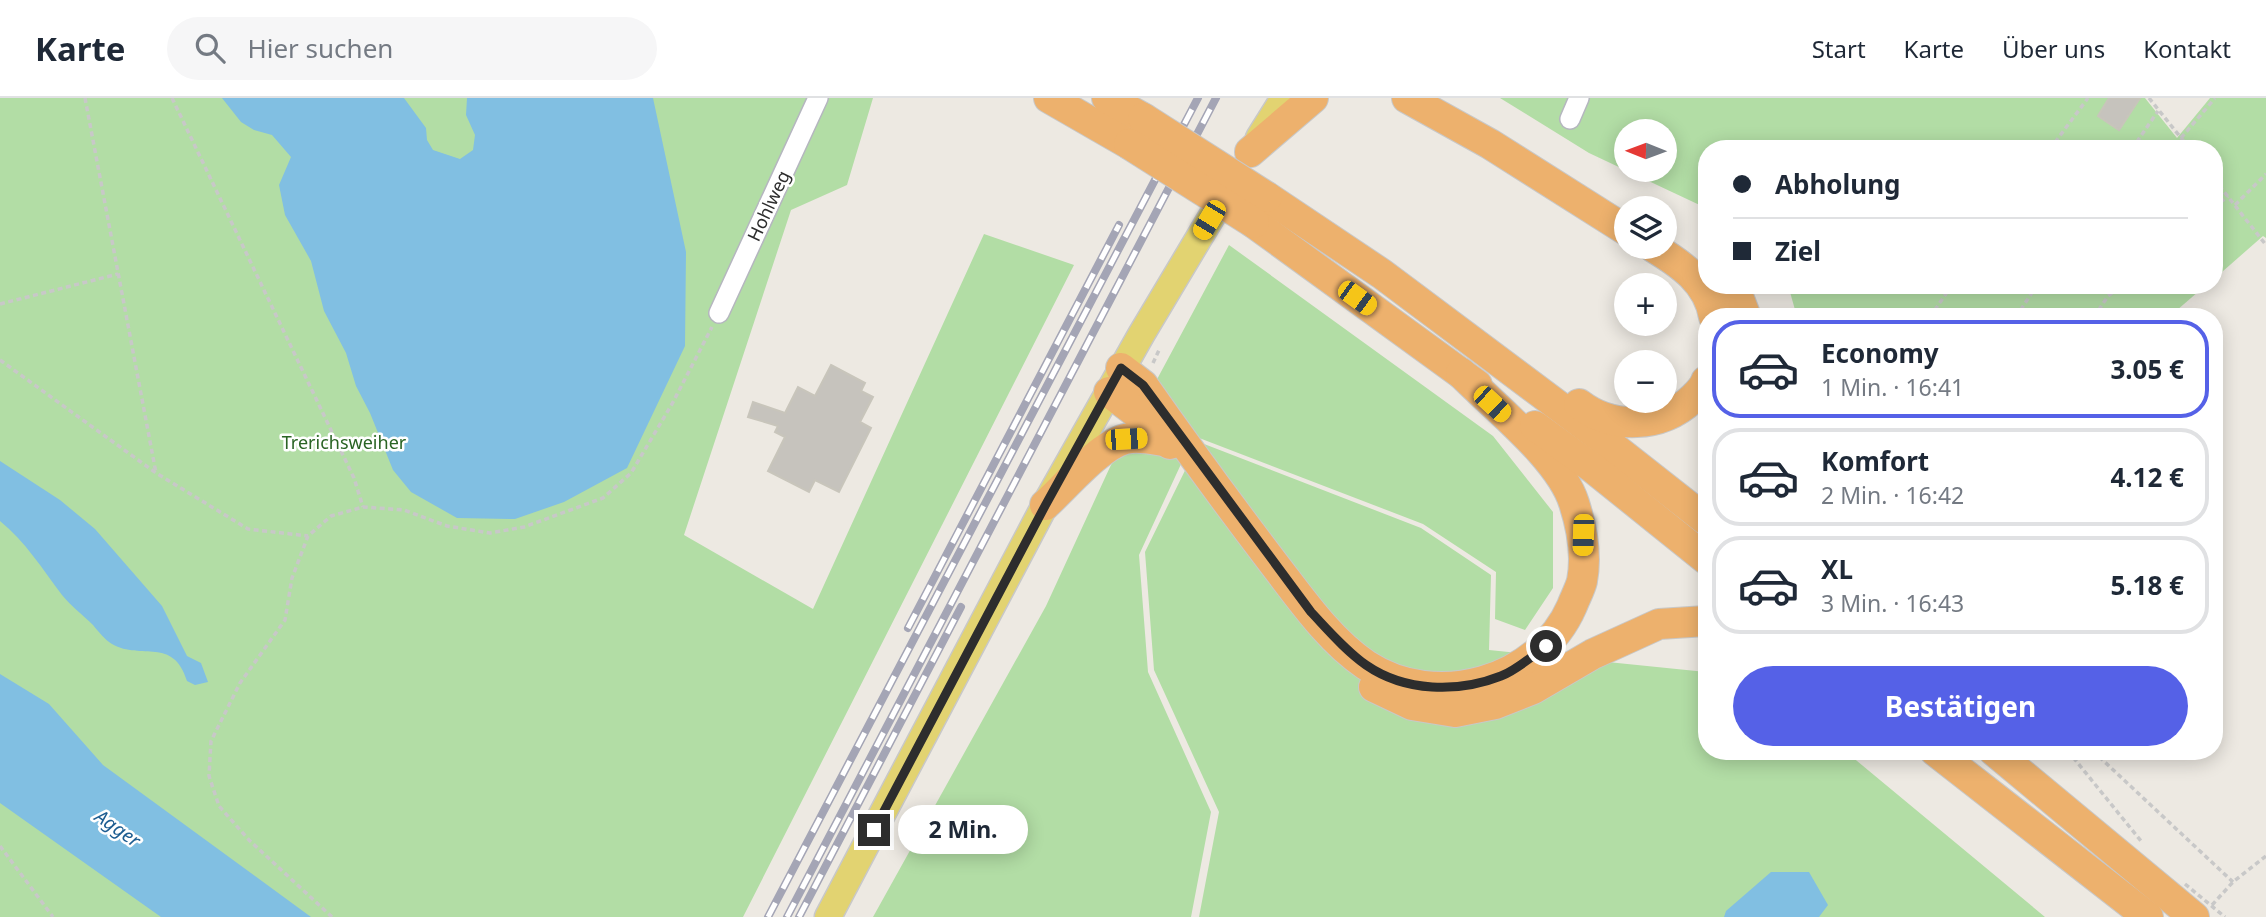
<!DOCTYPE html>
<html lang="de">
<meta charset="utf-8">
<style>
:root{--surface:#fff;--page:#f6f6f7;--text:#1f2937;--muted:#747a83;--line:#e0e1e3;--accent:#5561e7}
body{margin:0;font-family:"Noto Sans",sans-serif;background:var(--page);color:var(--text);height:100vh;display:flex;flex-direction:column;font-size:26px;white-space:nowrap}
*{box-sizing:border-box;margin:0}
p{font-size:23px;color:var(--muted)}
.icon{flex:none;width:38px;height:38px;fill:none;stroke:currentColor;stroke-width:2;stroke-linecap:round;stroke-linejoin:round}
.map{position:relative;flex:1;overflow:hidden}
.details{position:absolute;left:1698px;top:210px;width:525px;height:452px;display:flex;flex-direction:column;background:var(--surface);border-radius:28px;box-shadow:0 4px 18px #0003}
.details>*{flex:none}
.banner{position:absolute;left:1698px;top:42px;width:525px;height:154px;border-radius:28px;box-shadow:0 4px 18px #0003;display:grid;align-content:center;height:154px;padding:0 35px;background:var(--surface)}
.needle{width:46px;rotate:271deg}
.fabs{position:absolute;left:1614px;top:21px;display:grid;gap:14px}
.fabs a{display:grid;place-items:center;width:63px;height:63px;border-radius:50%;background:var(--surface);box-shadow:0 4px 18px #0003;font-size:35px}
.end{position:absolute;width:32px;height:32px;margin:-16px;border:9px solid #2d2d2d;background:#fff;box-shadow:0 0 0 4px #fff}
.from{border-radius:50%}
.bubble{position:absolute;height:49px;border-radius:24px;background:var(--surface);box-shadow:0 4px 18px #0003;font-size:23px;font-weight:700;line-height:49px;text-align:center}
.car{position:absolute;width:21px;height:42px;margin:-21px -10px;border-radius:9px;box-shadow:0 0 5px 2px #0007;background:linear-gradient(#f5c518 24%,#345 0 40%,#f5c518 0 76%,#345 0 86%,#f5c518 0)}
.banner b{display:flex;align-items:center;gap:24px;height:66px;font-size:26px}
.banner b+b{border-top:2px solid var(--line)}
.banner i{width:18px;height:18px;background:var(--text)}
ul{padding:12px 0 0;list-style:none}
li{display:flex;align-items:center;gap:21px;height:98px;margin:0 14px 10px;padding:0 21px;border:4px solid var(--line);border-radius:28px}
li div{flex:1}
li b{display:block;font-size:26px}
li em{font-style:normal;font-weight:700}
li.selected{border-color:var(--accent)}
li>.icon{width:63px;height:63px;stroke-width:1.5}
.button{display:flex;gap:14px;margin-top:auto;padding:14px 35px}
.button a{flex:1;height:80px;border-radius:42px;background:var(--accent);color:#fff;font-size:28px;font-weight:700;line-height:80px;text-align:center}
header{display:flex;align-items:center;gap:42px;box-sizing:border-box;height:98px;padding:0 35px;background:var(--surface);border-bottom:2px solid var(--line)}
header strong{font-size:33px}
nav{display:flex;gap:38px;margin-inline-start:auto;font-size:24px}
.search{width:490px;height:63px;background:var(--page);display:flex;align-items:center;gap:18px;box-sizing:border-box;padding:0 24px;border-radius:38px;color:var(--muted);font-size:26px}
.map>svg:first-child{display:block}
</style>
<header>
<strong>Karte</strong>
<div class="search"><svg class="icon" aria-label="search" viewBox="0 0 24 24"><circle cx="10" cy="10" r="6"/><path d="M15 15l6 6"/></svg>Hier suchen</div>
<nav><a>Start</a><a>Karte</a><a>Über uns</a><a>Kontakt</a></nav>
</header>
<div class="map">
<svg width="2266" height="819" viewBox="0 0 2266 819">
<rect width="100%" height="100%" fill="#ede9e2"/>
<g fill="#b2dda5" fill-rule="evenodd">
<polygon points="0,0 873,0 847,87 791,112 684,437 813,511 984,136 1074,167 743,819 0,819"/>
<path d="M1500,0H2145L2177,40L2210,0H2266V140L2263,138L2214,181V51H1706V110L1589,55ZM1626,33H1664V72H1626Z"/>
<polygon points="1229,147 1493,338 1553,414 1553,490 1525,532 1495,521 1496,474 1423,426 1194,338 1139,457 1148,574 1211,714 1191,819 873,819 1046,508 1110,369"/>
<polygon points="1788,187 2206,187 2169,219 1797,219"/>
<polygon points="1199,344 1421,430 1491,477 1489,552 1706,574 1706,653 1845,653 2045,819 1199,819 1219,714 1154,572 1145,454"/>
</g>
<g fill="#81bfe2">
<polygon points="222,0 404,0 426,30 427,42 433,52 460,61 473,52 475,37 466,17 467,0 653,0 686,154 685,248 627,370 564,404 515,421 457,420 411,394 393,372 370,315 356,288 346,255 324,213 311,163 285,117 279,87 291,59 272,37 254,32 241,24"/>
<path d="M0,363L60,402L95,431L162,508L187,558L201,565L208,584L195,587L187,583C173,538 142,563 112,546C105,542 98,533 93,527C83,517 71,508 62,497C43,472 25,443 0,423Z"/>
<polygon points="0,576 49,606 103,667 311,819 161,819 0,705"/>
<polygon points="1771,774 1809,774 1828,807 1819,819 1724,819 1726,813"/>
</g>
<g fill="#c6c3bd" stroke="#c8c5bb" stroke-width="2">
<polygon points="2109,0 2140,0 2119,32 2098,18"/>
<polygon points="831,267 865,285 861,293 873,299 860,324 871,330 839,394 815,382 809,394 768,373 785,339 775,334 778,328 748,319 753,304 785,315 798,289 815,298"/>
</g>
<g fill="none" stroke-linecap="round" stroke-linejoin="round">
<g stroke="#b5b6bf" stroke-width="22">
<g id="minor">
<polyline points="1570,21 1579,0"/>
<polyline points="719,215 818,0"/>
</g>
</g>
<g stroke="#c8c8c8" stroke-width="29">
<g id="major">
<polyline points="1259,40 1284,0"/>
<polyline points="828,819 1045,407 1141,237 1230,88"/>
</g>
</g>
<g stroke="#c8c8c8" stroke-width="32">
<g id="highway">
<polyline points="1049,0 1129,46"/>
<polyline points="1107,0 1143,20"/>
<polyline points="1407,0 1490,46 1626,132"/>
<polyline points="1250,54 1313,0"/>
<polyline points="1267,99 1382,176 1608,345 1706,422"/>
<polyline points="1254,125 1477,287"/>
<path d="M1653,149C1681,166 1708,184 1714,219"/>
<polyline points="1729,187 1738,198 1746,219"/>
<path d="M1121,270L1143,287C1185,347 1229,407 1274,466C1301,501 1329,542 1366,567C1436,613 1539,584 1572,508C1575,500 1580,491 1582,483C1587,457 1582,430 1574,405C1560,360 1495,310 1461,275"/>
<polyline points="1109,294 1146,322 1170,346"/>
<path d="M1579,306C1613,332 1661,330 1692,301C1698,295 1703,291 1706,283"/>
<polyline points="1535,328 1594,371 1706,461"/>
<path d="M1045,407C1065,389 1099,348 1125,341C1139,337 1155,342 1169,344"/>
<polyline points="1374,589 1412,607 1455,614 1495,606 1533,591 1593,556 1659,526 1706,523"/>
<polyline points="1935,653 2148,819"/>
<polyline points="1994,653 2194,819"/>
</g>
</g>
<g stroke="#c8c8c8" stroke-width="3.5" stroke-dasharray="5 3.5" stroke-linecap="butt">
<polyline points="85,0 156,375"/>
<polyline points="172,0 354,380 363,409"/>
<polyline points="2149,0 2190,51"/>
<polyline points="2181,40 2215,0"/>
<polyline points="2050,51 2088,0"/>
<polyline points="2132,51 2158,13"/>
<polyline points="2214,81 2266,147"/>
<polyline points="2235,107 2266,76"/>
<polyline points="2214,110 2228,98"/>
<polyline points="0,206 118,176"/>
<polyline points="1930,219 1952,187"/>
<polyline points="2016,219 2037,187"/>
<polyline points="2094,219 2108,198 2122,187"/>
<polyline points="0,262 156,375 248,431 308,438"/>
<polyline points="1153,265 1160,250"/>
<polyline points="2068,653 2141,743"/>
<polyline points="2093,653 2233,784"/>
<polyline points="0,748 53,819"/>
<polyline points="2212,807 2233,784 2266,758"/>
<polyline points="332,819 249,742 219,708 209,678 211,643 240,585 285,522 292,480 308,438 331,418 363,409 404,412 447,428 490,435 524,429 603,400 631,375 672,306 712,229"/>
</g>
<use href="#minor" stroke="#fff" stroke-width="19"/>
<use href="#major" stroke="#e2d371" stroke-width="26"/>
<use href="#highway" stroke="#edb16d" stroke-width="30"/>
<g stroke="#a4a5b5" stroke-width="8">
<g id="rail">
<polyline points="908,530 1119,127"/>
<polyline points="768,819 1198,0"/>
<polyline points="787,819 1216,0"/>
<polyline points="799,819 961,509"/>
</g>
</g>
<use href="#rail" stroke="#fff" stroke-width="5" stroke-dasharray="16" stroke-linecap="butt"/>
<g stroke="#c8c8c8" stroke-width="32" stroke-linecap="butt">
<g id="highway-bridge">
<polyline points="1143,20 1267,99"/>
<polyline points="1129,46 1254,125"/>
</g>
</g>
<polyline stroke="#c8c8c8" stroke-width="3.5" stroke-dasharray="5 3.5" stroke-linecap="butt" points="2185,786 2225,819"/>
<use href="#highway-bridge" stroke="#edb16d" stroke-width="30"/>
</g>
<g fill="none" stroke-linecap="round" stroke-linejoin="round">
<path stroke="#2d2d2d" stroke-width="9" d="M874,732L1045,408L1121,270L1143,287L1311,514C1328,532 1345,552 1366,567C1405,594 1458,595 1501,578C1517,572 1532,558 1546,548"/>
</g>
<g text-anchor="middle" stroke-width="5" stroke-linejoin="round" paint-order="stroke">
<g font-size="18" fill="#2d2d2d" stroke="#fff">
<text transform="translate(769 108) rotate(-65)" y="6">Hohlweg</text>
</g>
<g font-size="18" fill="#2a6424" stroke="#fff">
<text x="344" y="351">Trerichsweiher</text>
</g>
<g font-size="19" font-style="italic" fill="#1d5d91" stroke="#fff">
<text transform="translate(118 730) rotate(35)" y="7">Agger</text>
</g>
</g>
</svg>
<div class="fabs">
<a><svg class="needle" viewBox="-14 -14 28 28"><path d="M0-13l5 13h-10z" fill="#e53935"/><path d="M0 13l5-13h-10z" fill="#747a83"/></svg></a>
<a><svg class="icon" aria-label="layers" viewBox="0 0 24 24"><path d="M12 4l9 5-9 5-9-5zM3 14l9 5 9-5"/></svg></a>
<a>+</a>
<a>−</a>
</div>
<i class="end from" style="left:1546px;top:548px"></i>
<i class="end" style="left:874px;top:732px"></i>
<div class="bubble" style="left:898px;top:707px;width:130px">2 Min.</div>
<i class="car" style="left:1209px;top:122px;rotate:211deg"></i>
<i class="car" style="left:1357px;top:200px;rotate:126deg"></i>
<i class="car" style="left:1492px;top:306px;rotate:133deg"></i>
<i class="car" style="left:1126px;top:341px;rotate:87deg"></i>
<i class="car" style="left:1583px;top:437px;rotate:182deg"></i>
<div class="banner">
<b><i class="from"></i>Abholung</b>
<b><i></i>Ziel</b>
</div>
<section class="details">
<ul>
<li class="selected"><svg class="icon" aria-label="car" viewBox="0 0 24 24"><path d="M5 17H2v-5l4-1 3-4h7l3 4 3 1v5h-3M9 17h6M6 11h13"/><circle cx="7" cy="17" r="2"/><circle cx="17" cy="17" r="2"/></svg><div><b>Economy</b><p>1 Min. · 16:41</p></div><em>3.05 €</em></li>
<li><svg class="icon" aria-label="car" viewBox="0 0 24 24"><path d="M5 17H2v-5l4-1 3-4h7l3 4 3 1v5h-3M9 17h6M6 11h13"/><circle cx="7" cy="17" r="2"/><circle cx="17" cy="17" r="2"/></svg><div><b>Komfort</b><p>2 Min. · 16:42</p></div><em>4.12 €</em></li>
<li><svg class="icon" aria-label="car" viewBox="0 0 24 24"><path d="M5 17H2v-5l4-1 3-4h7l3 4 3 1v5h-3M9 17h6M6 11h13"/><circle cx="7" cy="17" r="2"/><circle cx="17" cy="17" r="2"/></svg><div><b>XL</b><p>3 Min. · 16:43</p></div><em>5.18 €</em></li>
</ul>
<div class="button"><a>Bestätigen</a></div>
</section>
</div>
